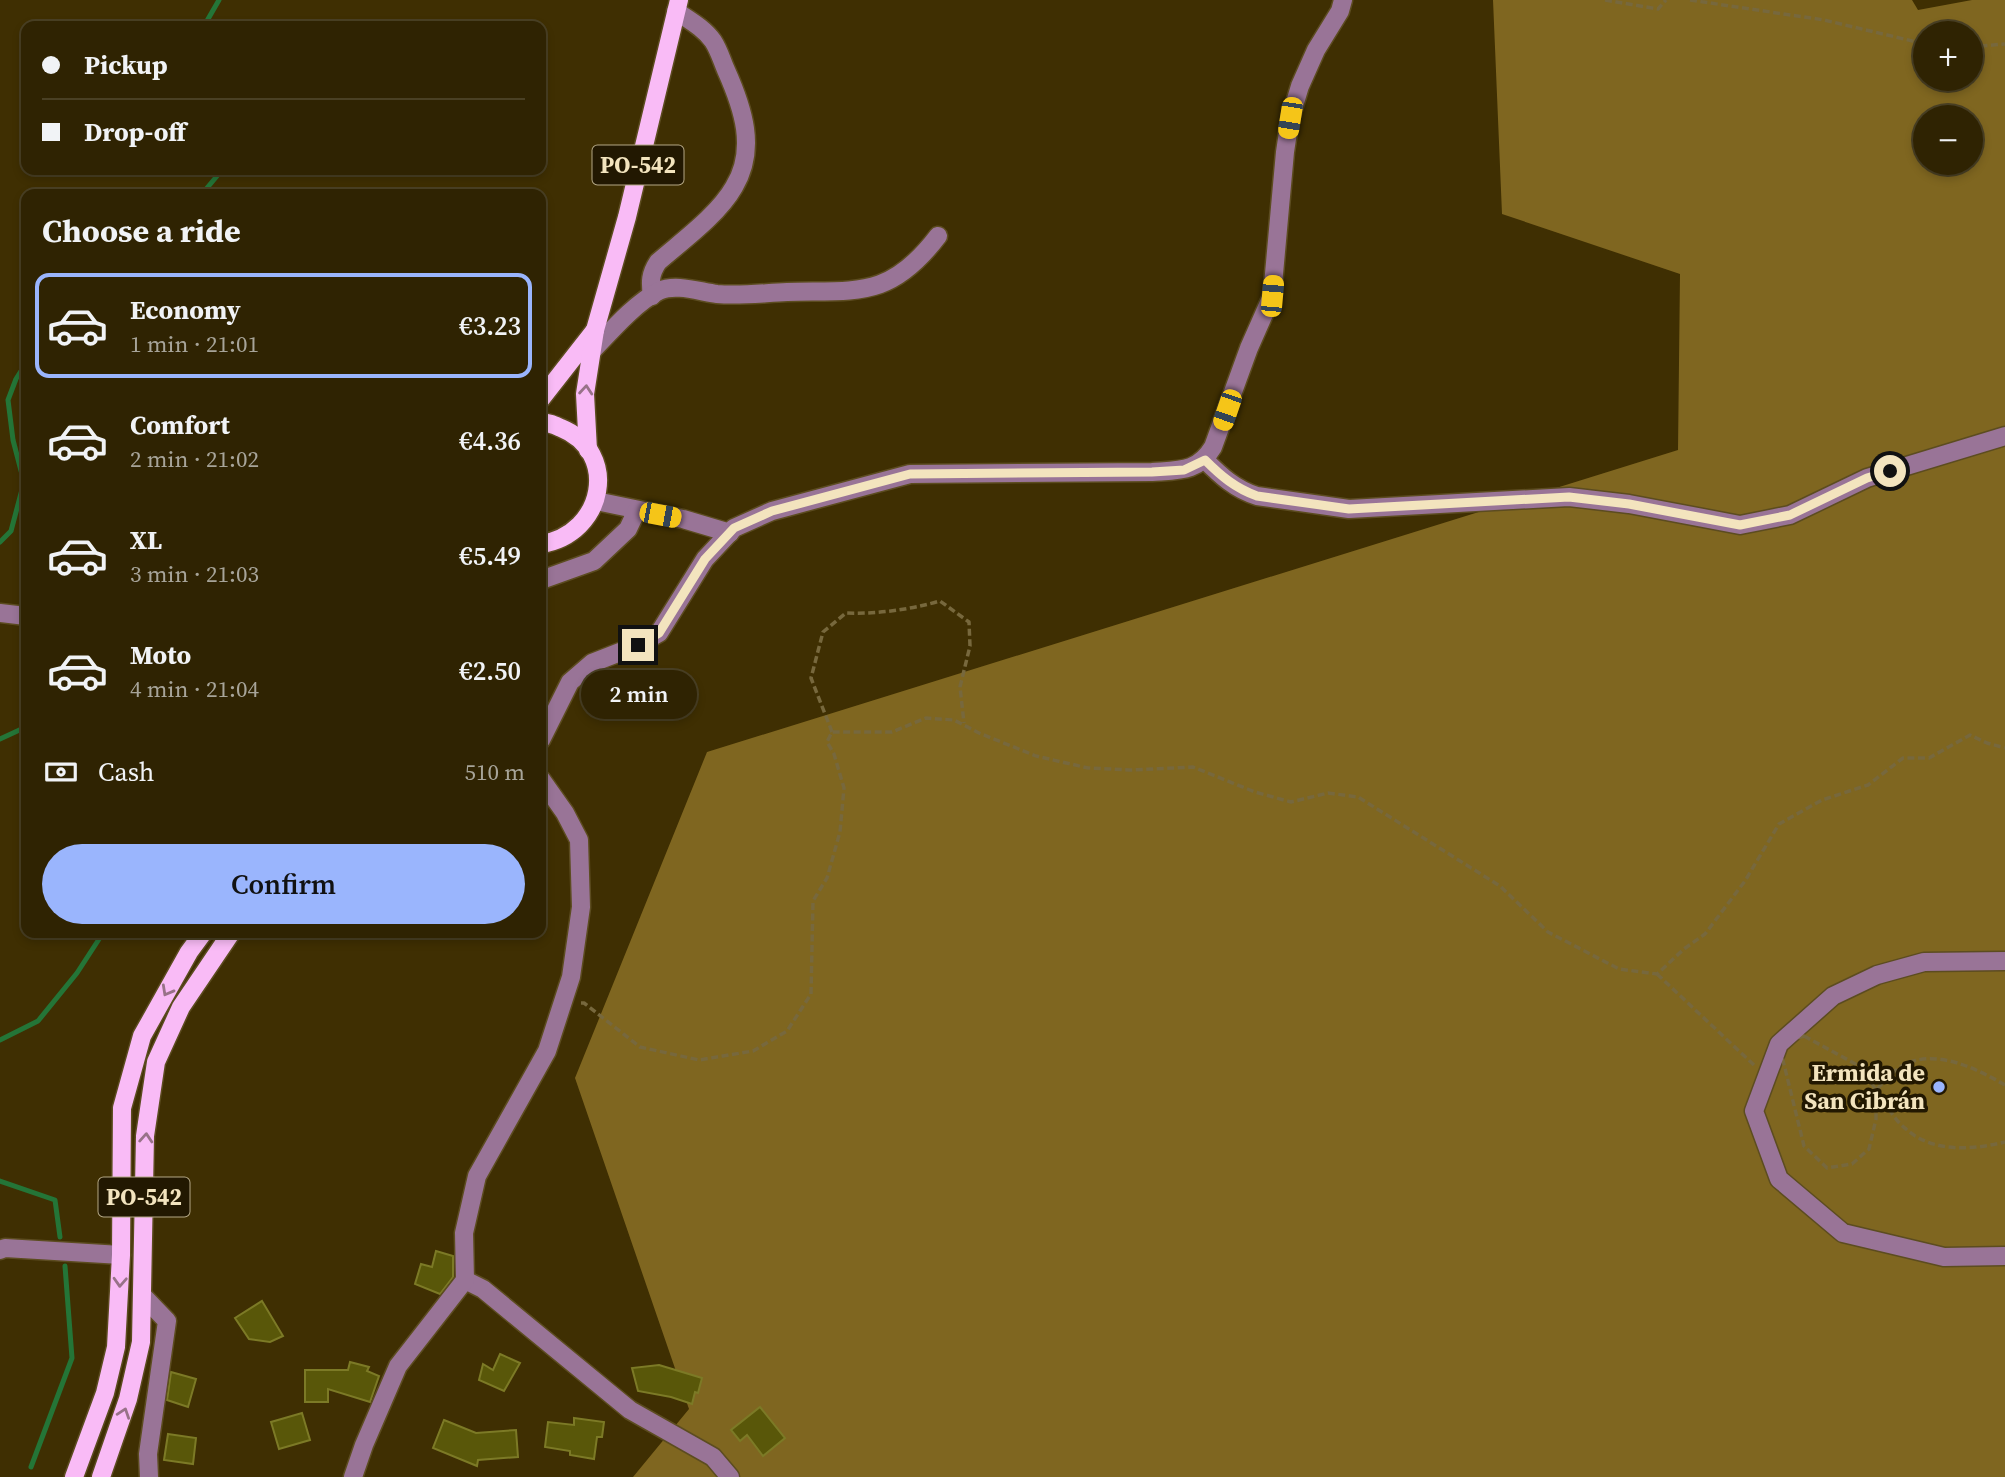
<!DOCTYPE html>
<meta charset="utf-8">
<style>
:root{--surface:#2f2302;--page:#372b0c;--text:#f1f3f6;--muted:#a7a499;--line:#4a4024;--accent:#9ab5fd}
body{margin:0;font-family:"Source Serif 4",serif;background:var(--page);color:var(--text);height:100vh;display:flex;flex-direction:column;font-size:26px;white-space:nowrap}
*{box-sizing:border-box;margin:0}
p{font-size:23px;color:var(--muted)}
.icon{flex:none;width:38px;height:38px;fill:none;stroke:currentColor;stroke-width:2;stroke-linecap:round;stroke-linejoin:round}
.map{position:relative;flex:1;overflow:hidden}
.drawer{position:absolute;left:21px;top:189px;width:525px;height:749px;display:flex;flex-direction:column;background:var(--surface);border-radius:14px;box-shadow:0 4px 10px #0003,0 0 0 2px var(--line)}
.drawer>*{flex:none}
.hud{position:absolute;left:21px;top:21px;width:525px;height:154px;border-radius:14px;box-shadow:0 4px 10px #0003,0 0 0 2px var(--line);display:grid;align-content:center;height:154px;padding:0 21px;background:var(--surface)}
.controls{position:absolute;left:1913px;top:21px;display:grid;gap:14px}
.controls a{display:grid;place-items:center;width:70px;height:70px;border-radius:50%;background:var(--surface);box-shadow:0 4px 10px #0003,0 0 0 2px var(--line);font-size:35px}
.end{position:absolute;width:32px;height:32px;margin:-16px;border:9px solid #f3e4be;background:#111;box-shadow:0 0 0 4px #111}
.from{border-radius:50%}
.bubble{position:absolute;height:49px;border-radius:24px;background:var(--surface);box-shadow:0 4px 10px #0003,0 0 0 2px var(--line);font-size:23px;font-weight:600;line-height:49px;text-align:center}
.car{position:absolute;width:21px;height:42px;margin:-21px -10px;border-radius:9px;box-shadow:0 0 5px 2px #0007;background:linear-gradient(#f5c518 24%,#345 0 40%,#f5c518 0 76%,#345 0 86%,#f5c518 0)}
.hud b{display:flex;align-items:center;gap:24px;height:66px;font-size:26px}
.hud b+b{border-top:2px solid var(--line)}
.hud i{width:18px;height:18px;background:var(--text)}
ul{padding:0;list-style:none}
li{display:flex;align-items:center;gap:21px;height:105px;margin:0 14px 10px;padding:0 7px;border:4px solid transparent;border-radius:14px}
li div{flex:1}
li b{display:block;font-size:26px}
li em{font-style:normal;font-weight:600}
li.active{border-color:var(--accent)}
li>.icon{width:63px;height:63px;stroke-width:1.5}
h2{padding:0 21px;font-size:32px;line-height:84px}
.pay{display:flex;align-items:center;gap:18px;height:77px;padding:0 21px;font-size:26px}
.pay p{margin-inline-start:auto}
.action{display:flex;gap:14px;margin-top:auto;padding:14px 21px}
.action a{flex:1;height:80px;border-radius:42px;background:var(--accent);color:#111;font-size:28px;font-weight:600;line-height:80px;text-align:center}
.map>svg:first-child{display:block}
</style>
<div class="map">
<svg width="2005" height="1477" viewBox="0 0 2005 1477">
<rect width="100%" height="100%" fill="#3f2f02"/>
<path fill="#7f6620" fill-rule="evenodd" d="M1493,0H1912L1918,10L1972,0H2005V1477H633L689,1409L575,1078L707,752L1678,450L1680,274L1502,214ZM1925,33H1970V79H1925ZM1925,117H1970V163H1925Z"/>
<g fill="none" stroke-linecap="round" stroke-linejoin="round">
<g stroke="#247537" stroke-width="5">
<polyline points="204,26 219,0"/>
<polyline points="202,194 222,170"/>
<polyline points="0,542 11,531 24,482 13,440 8,400 16,379 26,363"/>
<polyline points="0,739 26,727"/>
<polyline points="0,1040 38,1021 77,973 103,933"/>
<polyline points="0,1181 55,1200 60,1237"/>
<polyline points="31,1467 72,1358 65,1266"/>
</g>
</g>
<g fill="#595709" stroke="#7c7a26" stroke-width="2">
<polygon points="436,1251 453,1256 453,1277 440,1294 415,1284 421,1264 432,1267"/>
<polygon points="262,1301 283,1336 270,1342 249,1339 235,1318"/>
<polygon points="500,1354 520,1363 504,1391 479,1380 483,1364 493,1370"/>
<polygon points="350,1362 369,1367 367,1371 379,1376 370,1402 328,1389 328,1402 305,1402 305,1370 348,1370"/>
<polygon points="659,1365 702,1378 698,1393 695,1392 692,1404 671,1397 638,1391 632,1368"/>
<polygon points="171,1372 196,1379 188,1407 167,1400"/>
<polygon points="760,1407 785,1438 763,1456 747,1435 740,1441 731,1430"/>
<polygon points="302,1413 310,1440 279,1449 271,1422"/>
<polygon points="574,1418 604,1422 602,1437 597,1437 594,1459 570,1455 570,1451 545,1447 548,1422 574,1425"/>
<polygon points="444,1420 476,1433 516,1430 518,1457 478,1460 477,1466 433,1448"/>
<polygon points="168,1434 196,1438 193,1464 164,1460"/>
</g>
<g fill="none" stroke-linecap="round" stroke-linejoin="round">
<g stroke="#5c4c20" stroke-width="21">
<g id="minor">
<path d="M652,296C650,282 650,274 658,262C682,241 718,215 734,187C757,149 743,108 726,70C722,61 719,50 713,41C704,28 689,20 676,11"/>
<path d="M592,351C610,332 636,302 659,291C676,283 700,292 717,294C741,296 763,293 787,292C858,290 890,299 938,236"/>
<path d="M1205,460C1221,476 1235,489 1257,496L1349,509L1569,497L1629,504L1740,525L1790,515L1867,478L2005,436"/>
<polyline points="596,501 683,519 730,533"/>
<polyline points="541,580 594,561 628,529 637,510"/>
<polyline points="0,613 26,616"/>
<path d="M541,740L570,682L592,663L638,645L659,633L705,559L734,528L772,511L910,474L1152,472C1180,470 1198,472 1213,447L1249,348L1272,296L1285,152L1290,119L1300,86L1316,50L1340,11L1343,0"/>
<polyline points="2005,961 1924,962 1877,975 1833,996 1779,1044 1754,1111 1779,1179 1843,1233 1944,1257 2005,1256"/>
<polyline points="0,1250 5,1248 121,1255"/>
<polyline points="465,1280 483,1289 630,1410 713,1457 730,1477"/>
<polyline points="143,1296 167,1321 148,1454 149,1477"/>
<polyline points="353,1477 364,1445 398,1366 465,1280 464,1233 477,1176 547,1051 571,977 581,907 579,840 565,813 541,779"/>
</g>
</g>
<g stroke="#5c4c20" stroke-width="21">
<g id="major">
<polyline points="541,399 595,330"/>
<path d="M541,423C548,422 554,425 561,428C620,452 605,534 541,544"/>
<polyline points="588,450 585,394 595,330 627,217 679,0"/>
<polyline points="74,1477 105,1393 116,1347 121,1255 122,1108 142,1036 189,952 203,933"/>
<polyline points="101,1477 128,1399 141,1342 145,1136 156,1062 181,1007 231,933"/>
</g>
</g>
<g stroke="#77683d" stroke-width="3.5" stroke-dasharray="7 3.5" stroke-linecap="butt">
<polyline points="1605,0 1658,9 1666,0"/>
<polyline points="1690,0 1824,20 1925,44"/>
<polyline points="1970,47 2005,44"/>
<path d="M832,732L811,678L823,632L846,613C878,614 908,610 940,601L969,622L970,646L960,687L964,723"/>
<polyline points="1657,974 1755,1066"/>
<polyline points="581,1003 584,1003 640,1047 699,1060 753,1051 787,1031 811,994 813,901 827,878 840,832 844,788 834,754 827,742 832,732 892,732 926,718 954,720 979,733 1036,756 1088,768 1130,770 1193,767 1255,792 1291,802 1328,793 1358,797 1500,886 1548,932 1619,969 1657,974 1684,949 1705,934 1745,881 1779,824 1822,800 1868,785 1903,758 1929,758 1970,735 1987,743 2005,748"/>
<polygon points="1804,1036 1861,1067 1876,1090 1876,1119 1869,1149 1852,1164 1827,1168 1804,1146 1779,1044"/>
<path d="M2005,1085C1977,1069 1938,1049 1905,1064C1895,1069 1884,1082 1876,1090C1885,1102 1894,1120 1906,1129C1933,1153 1972,1150 2005,1142"/>
</g>
<use href="#minor" stroke="#997497" stroke-width="18"/>
<use href="#major" stroke="#f9bbf6" stroke-width="18"/>
</g>
<defs><path id="oneway-chevron" d="M-2-3.5L2.5 0L-2 3.5" fill="none" stroke-width="1.6" stroke-linecap="round" stroke-linejoin="round" transform="scale(1.75)"/></defs>
<g stroke="#987288">
<use href="#oneway-chevron" transform="translate(586 390) rotate(-85)"/>
<use href="#oneway-chevron" transform="translate(167 991) rotate(119)"/>
<use href="#oneway-chevron" transform="translate(146 1138) rotate(-86)"/>
<use href="#oneway-chevron" transform="translate(120 1282) rotate(93)"/>
<use href="#oneway-chevron" transform="translate(124 1413) rotate(-71)"/>
</g>
<g fill="none" stroke-linecap="round" stroke-linejoin="round">
<path stroke="#f3e4be" stroke-width="9" d="M638,645L659,633L705,559L734,528L772,511L910,474L1152,472L1184,470L1205,460C1221,476 1235,488 1257,496L1349,509L1569,497L1629,504L1740,525L1790,515L1867,478L1890,471"/>
</g>
<circle fill="#9ab5fd" stroke="#221801" stroke-width="2.5" cx="1939" cy="1087" r="7"/>
<g text-anchor="middle" stroke-width="7" stroke-linejoin="round" paint-order="stroke">
<g fill="#221801" stroke="#b4a785" stroke-width="2">
<rect x="592.5" y="145.5" width="91" height="39" rx="5"/>
<rect x="98.5" y="1177.5" width="91" height="39" rx="5"/>
</g>
<g font-size="23" font-weight="bold" fill="#f3e4be">
<text x="638" y="173">PO-542</text>
<text x="144" y="1205">PO-542</text>
</g>
<g font-size="24" font-weight="bold" fill="#f3e4be" stroke="#221801" text-anchor="end">
<text x="1925" y="1081">Ermida de<tspan x="1925" dy="28">San Cibrán</tspan></text>
</g>
</g>
</svg>
<div class="controls">
<a>+</a>
<a>−</a>
</div>
<i class="end from" style="left:1890px;top:471px"></i>
<i class="end" style="left:638px;top:645px"></i>
<div class="bubble" style="left:581px;top:670px;width:116px">2 min</div>
<i class="car" style="left:1290px;top:118px;rotate:189deg"></i>
<i class="car" style="left:1272px;top:296px;rotate:5deg"></i>
<i class="car" style="left:1227px;top:410px;rotate:199deg"></i>
<i class="car" style="left:660px;top:515px;rotate:101deg"></i>
<div class="hud">
<b><i class="from"></i>Pickup</b>
<b><i></i>Drop-off</b>
</div>
<section class="drawer">
<h2>Choose a ride</h2>
<ul>
<li class="active"><svg class="icon" aria-label="car" viewBox="0 0 24 24"><path d="M5 17H2v-5l4-1 3-4h7l3 4 3 1v5h-3M9 17h6M6 11h13"/><circle cx="7" cy="17" r="2"/><circle cx="17" cy="17" r="2"/></svg><div><b>Economy</b><p>1 min · 21:01</p></div><em>€3.23</em></li>
<li><svg class="icon" aria-label="car" viewBox="0 0 24 24"><path d="M5 17H2v-5l4-1 3-4h7l3 4 3 1v5h-3M9 17h6M6 11h13"/><circle cx="7" cy="17" r="2"/><circle cx="17" cy="17" r="2"/></svg><div><b>Comfort</b><p>2 min · 21:02</p></div><em>€4.36</em></li>
<li><svg class="icon" aria-label="car" viewBox="0 0 24 24"><path d="M5 17H2v-5l4-1 3-4h7l3 4 3 1v5h-3M9 17h6M6 11h13"/><circle cx="7" cy="17" r="2"/><circle cx="17" cy="17" r="2"/></svg><div><b>XL</b><p>3 min · 21:03</p></div><em>€5.49</em></li>
<li><svg class="icon" aria-label="car" viewBox="0 0 24 24"><path d="M5 17H2v-5l4-1 3-4h7l3 4 3 1v5h-3M9 17h6M6 11h13"/><circle cx="7" cy="17" r="2"/><circle cx="17" cy="17" r="2"/></svg><div><b>Moto</b><p>4 min · 21:04</p></div><em>€2.50</em></li>
</ul>
<div class="pay"><svg class="icon" aria-label="cash" viewBox="0 0 24 24"><path d="M3 7h18v10H3z"/><circle cx="12" cy="12" r="2"/></svg>Cash<p>510 m</p></div>
<div class="action"><a>Confirm</a></div>
</section>
</div>
